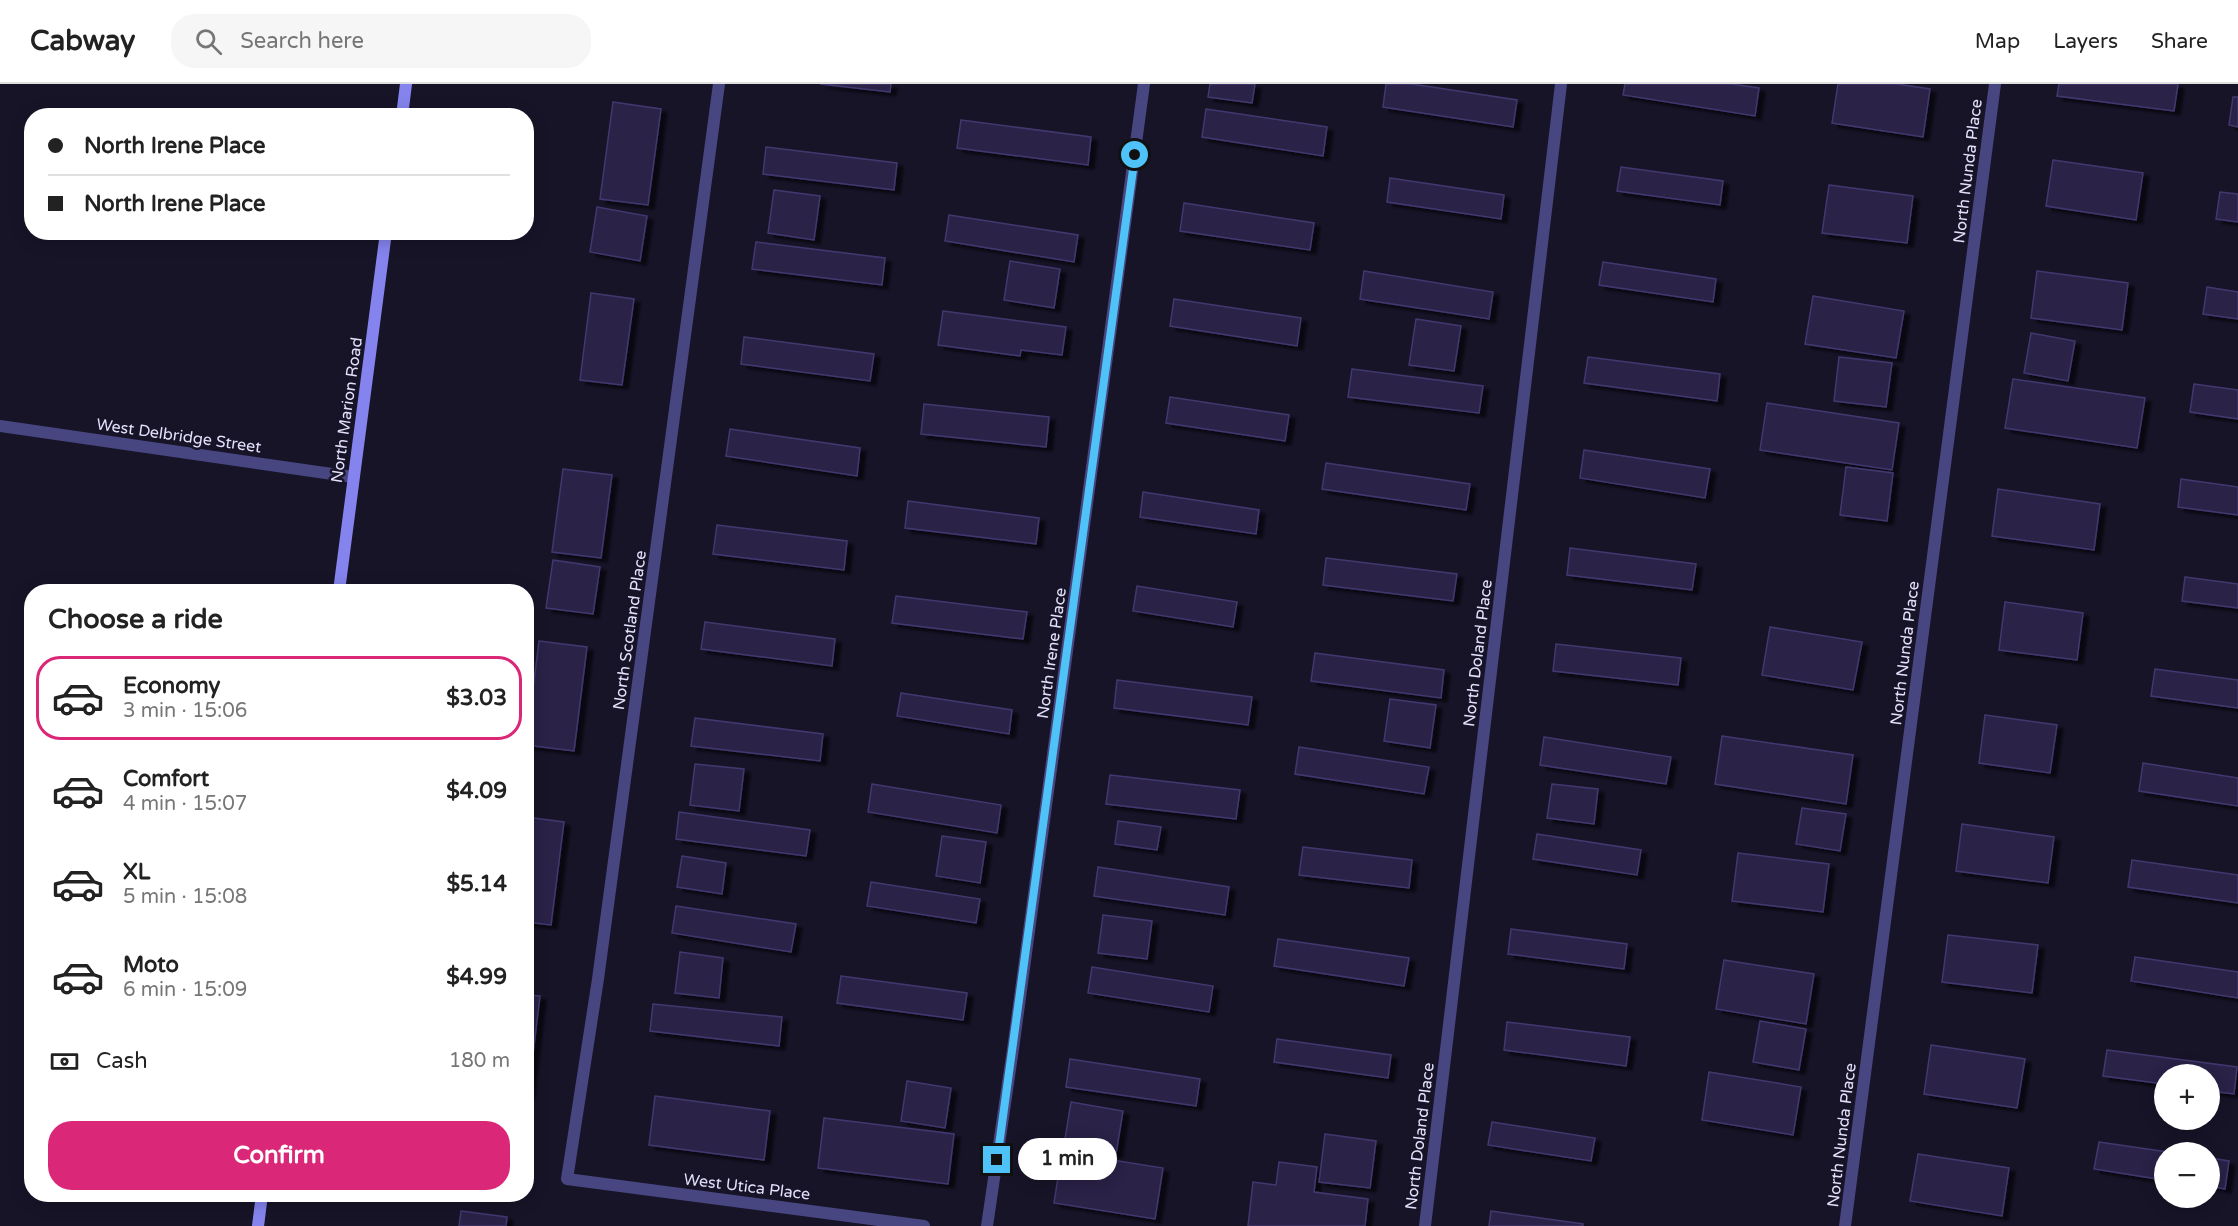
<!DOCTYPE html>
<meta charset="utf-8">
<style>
:root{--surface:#fff;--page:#f6f6f6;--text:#222;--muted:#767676;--line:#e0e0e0;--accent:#db2777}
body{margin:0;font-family:"Varela Round",sans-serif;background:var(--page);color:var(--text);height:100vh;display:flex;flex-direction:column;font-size:22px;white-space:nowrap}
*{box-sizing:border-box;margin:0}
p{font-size:20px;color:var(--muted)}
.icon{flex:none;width:33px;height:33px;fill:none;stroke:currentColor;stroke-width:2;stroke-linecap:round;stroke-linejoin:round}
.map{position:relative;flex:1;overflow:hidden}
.side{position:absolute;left:24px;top:500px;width:510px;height:618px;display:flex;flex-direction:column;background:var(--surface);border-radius:24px;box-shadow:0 3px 15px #0003}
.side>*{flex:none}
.banner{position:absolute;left:24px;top:24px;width:510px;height:132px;border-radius:24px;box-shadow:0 3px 15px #0003;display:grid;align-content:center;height:132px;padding:0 24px;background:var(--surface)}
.buttons{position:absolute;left:2154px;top:980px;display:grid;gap:12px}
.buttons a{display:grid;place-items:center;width:66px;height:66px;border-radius:50%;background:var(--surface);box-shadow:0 3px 15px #0003;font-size:30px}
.end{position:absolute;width:27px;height:27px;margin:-14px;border:8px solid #4fc3f7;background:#111;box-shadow:0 0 0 3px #111}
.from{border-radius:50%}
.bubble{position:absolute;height:42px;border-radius:21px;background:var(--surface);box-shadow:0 3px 15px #0003;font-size:20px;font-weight:700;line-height:42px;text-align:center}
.banner b{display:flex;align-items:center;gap:21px;height:57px;font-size:22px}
.banner b+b{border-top:2px solid var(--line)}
.banner i{width:15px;height:15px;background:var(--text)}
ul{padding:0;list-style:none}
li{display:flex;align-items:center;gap:18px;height:84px;margin:0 12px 9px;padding:0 12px;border:3px solid transparent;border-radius:24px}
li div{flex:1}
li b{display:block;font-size:22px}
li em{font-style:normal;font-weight:700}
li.selected{border-color:var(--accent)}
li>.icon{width:54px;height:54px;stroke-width:1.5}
h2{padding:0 24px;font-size:27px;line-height:72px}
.pay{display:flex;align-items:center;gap:15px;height:66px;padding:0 24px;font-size:22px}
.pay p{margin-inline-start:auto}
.button{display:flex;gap:12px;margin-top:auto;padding:12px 24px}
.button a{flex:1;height:69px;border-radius:24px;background:var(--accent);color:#fff;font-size:24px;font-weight:700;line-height:69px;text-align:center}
header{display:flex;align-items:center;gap:36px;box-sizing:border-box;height:84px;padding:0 30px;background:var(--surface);border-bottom:2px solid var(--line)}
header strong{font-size:28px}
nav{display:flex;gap:33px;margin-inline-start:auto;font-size:21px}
.search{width:420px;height:54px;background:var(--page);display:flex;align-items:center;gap:15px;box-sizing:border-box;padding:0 21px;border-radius:24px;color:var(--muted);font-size:22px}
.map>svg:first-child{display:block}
</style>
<header>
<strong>Cabway</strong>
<div class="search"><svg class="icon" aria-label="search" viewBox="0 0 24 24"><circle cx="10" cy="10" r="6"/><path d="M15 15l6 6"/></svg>Search here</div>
<nav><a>Map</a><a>Layers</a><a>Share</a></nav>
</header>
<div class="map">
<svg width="2238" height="1142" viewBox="0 0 2238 1142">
<defs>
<filter id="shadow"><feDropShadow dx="6" dy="4" stdDeviation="1.5" flood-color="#0009"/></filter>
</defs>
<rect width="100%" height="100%" fill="#171428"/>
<g fill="#2a2347" stroke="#42386f" stroke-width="1.5" filter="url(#shadow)">
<polygon points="820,0 891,0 890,8"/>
<polygon points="1210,0 1255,0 1252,19 1208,13"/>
<polygon points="1386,0 1412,0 1517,16 1513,43 1383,23"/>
<polygon points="1625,0 1732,0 1759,4 1755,32 1623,11"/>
<polygon points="1838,0 1897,0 1930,5 1923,53 1832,39"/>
<polygon points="2059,0 2178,0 2174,27 2057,12"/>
<polygon points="2233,13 2238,13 2238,43 2229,41"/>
<polygon points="613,18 661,25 648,121 600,115"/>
<polygon points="1206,25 1327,43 1323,72 1202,53"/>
<polygon points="961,36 1091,53 1088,81 957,64"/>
<polygon points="766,63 897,79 894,106 763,90"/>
<polygon points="2053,76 2143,89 2136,136 2046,122"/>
<polygon points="1621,83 1723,97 1720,121 1617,107"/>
<polygon points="1390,94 1504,111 1501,135 1387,118"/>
<polygon points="1829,101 1913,112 1907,159 1822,149"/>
<polygon points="774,106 820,112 814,156 768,149"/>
<polygon points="2220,108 2238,110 2238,138 2216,135"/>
<polygon points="1184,119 1314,139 1310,166 1180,147"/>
<polygon points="597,123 647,132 640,177 590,168"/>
<polygon points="949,131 1078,151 1074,178 945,157"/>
<polygon points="756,158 885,174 882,201 752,185"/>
<polygon points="1010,177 1060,185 1054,224 1004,216"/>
<polygon points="1603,178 1716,195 1713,218 1599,201"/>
<polygon points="1364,187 1493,208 1489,235 1360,215"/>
<polygon points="2037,187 2128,199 2122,246 2031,234"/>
<polygon points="2207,203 2238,208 2238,235 2203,230"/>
<polygon points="591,209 634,215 622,301 580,296"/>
<polygon points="1813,212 1904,227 1896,274 1805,260"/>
<polygon points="1174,215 1301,234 1297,262 1170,242"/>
<polygon points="943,227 1066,243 1062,271 1021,266 1020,272 938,261"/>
<polygon points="1416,235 1461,242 1454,287 1409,281"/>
<polygon points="2031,249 2075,257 2068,297 2024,289"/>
<polygon points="744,253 874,270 870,297 741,280"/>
<polygon points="1588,273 1720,290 1717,317 1584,299"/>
<polygon points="1839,273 1892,279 1886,323 1834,317"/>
<polygon points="1352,285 1483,302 1479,329 1348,313"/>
<polygon points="2013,295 2145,314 2137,364 2005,344"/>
<polygon points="2194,300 2238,306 2238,335 2190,328"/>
<polygon points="1170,313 1289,331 1285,357 1166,339"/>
<polygon points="1767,319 1899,339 1892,386 1760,366"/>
<polygon points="924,320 1049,333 1046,363 921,350"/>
<polygon points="730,345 860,364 857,392 726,372"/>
<polygon points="1584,366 1710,385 1705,414 1580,394"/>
<polygon points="1326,379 1470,400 1466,426 1322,405"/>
<polygon points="1846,383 1893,389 1887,437 1840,431"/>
<polygon points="563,385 612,391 601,474 552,468"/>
<polygon points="2181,395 2238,403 2238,431 2178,423"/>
<polygon points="1998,405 2100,420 2094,466 1992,452"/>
<polygon points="1143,408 1259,426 1256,450 1140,433"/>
<polygon points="908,417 1039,434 1036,460 905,444"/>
<polygon points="717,441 847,457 844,486 713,470"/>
<polygon points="1570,464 1696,480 1692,506 1567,491"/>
<polygon points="1326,474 1457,490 1453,517 1323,501"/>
<polygon points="553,476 600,483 593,530 546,524"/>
<polygon points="2185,493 2238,500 2238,524 2182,517"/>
<polygon points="1137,502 1237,518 1233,543 1133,527"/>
<polygon points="896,512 1027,528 1023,555 892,539"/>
<polygon points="2005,518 2083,529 2077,576 1999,566"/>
<polygon points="705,538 835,555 832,582 701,565"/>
<polygon points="1770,543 1862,558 1853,606 1762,591"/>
<polygon points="539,557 587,563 574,667 526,661"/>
<polygon points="1556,560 1681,574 1678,601 1553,587"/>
<polygon points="1315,569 1444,586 1441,614 1311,597"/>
<polygon points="2155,585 2238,596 2238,624 2151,612"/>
<polygon points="1117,596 1252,613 1248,641 1114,624"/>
<polygon points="901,609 1012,626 1009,650 897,632"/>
<polygon points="1390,615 1436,621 1430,664 1384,657"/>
<polygon points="1985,631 2057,641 2050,689 1979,679"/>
<polygon points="695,634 823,650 820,677 691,662"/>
<polygon points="1722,652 1853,671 1846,720 1715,700"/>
<polygon points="1544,653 1671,673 1666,700 1540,681"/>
<polygon points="1299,663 1429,683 1424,710 1295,690"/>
<polygon points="2143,679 2238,694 2238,722 2139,707"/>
<polygon points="695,680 744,685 739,727 690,721"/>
<polygon points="1110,691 1240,706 1236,735 1106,720"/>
<polygon points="872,700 1001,721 997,749 868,728"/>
<polygon points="1552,700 1598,705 1594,740 1547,734"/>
<polygon points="1802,724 1846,730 1840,767 1796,760"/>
<polygon points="679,728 810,746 806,772 676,755"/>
<polygon points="526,733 564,738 551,841 526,838"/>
<polygon points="1118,737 1161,743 1157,766 1115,760"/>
<polygon points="1962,740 2054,753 2048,799 1956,787"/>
<polygon points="1537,750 1641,766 1637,791 1533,775"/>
<polygon points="942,752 986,758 980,799 936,792"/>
<polygon points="1303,763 1412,776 1409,804 1299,791"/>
<polygon points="1738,769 1829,780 1823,828 1732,817"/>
<polygon points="682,772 726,779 722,810 677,803"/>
<polygon points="2132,776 2238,791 2238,819 2128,803"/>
<polygon points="1098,783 1229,803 1225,831 1094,812"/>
<polygon points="871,798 980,815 976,839 867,822"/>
<polygon points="676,822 796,840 791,868 672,849"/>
<polygon points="1103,831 1152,837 1147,875 1098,869"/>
<polygon points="1511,845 1627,860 1624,885 1508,870"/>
<polygon points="1948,851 2038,861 2032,909 1942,898"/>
<polygon points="1278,855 1409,874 1404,902 1274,882"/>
<polygon points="680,868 723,874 719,914 675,909"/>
<polygon points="2135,873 2238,888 2238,914 2131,897"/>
<polygon points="1724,876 1814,890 1806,940 1716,925"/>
<polygon points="1092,883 1213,902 1209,928 1088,909"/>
<polygon points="841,892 967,909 963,936 837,919"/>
<polygon points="526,911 540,912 528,1011 526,1011"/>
<polygon points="653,920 782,933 779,962 650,947"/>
<polygon points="1760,937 1806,945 1799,986 1753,978"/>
<polygon points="1507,938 1630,953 1626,982 1504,966"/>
<polygon points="1277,955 1391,971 1388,994 1274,978"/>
<polygon points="1931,961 2025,975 2017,1024 1924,1010"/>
<polygon points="2107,966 2237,983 2234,1010 2210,1007 2210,990 2164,990 2164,1000 2103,992"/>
<polygon points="1070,975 1200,995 1196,1022 1066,1003"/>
<polygon points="1709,988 1801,1003 1793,1051 1702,1036"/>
<polygon points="907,997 951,1004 945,1044 901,1037"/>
<polygon points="655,1012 770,1027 764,1076 649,1061"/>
<polygon points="1071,1018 1123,1027 1116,1070 1064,1061"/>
<polygon points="824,1034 954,1050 948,1100 818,1084"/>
<polygon points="1492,1038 1595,1054 1591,1077 1488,1061"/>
<polygon points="1325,1050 1376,1057 1370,1104 1319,1098"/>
<polygon points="2099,1058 2168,1068 2164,1068 2164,1096 2094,1085"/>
<polygon points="1062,1068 1163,1084 1155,1135 1054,1119"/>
<polygon points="1918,1070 2009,1084 2002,1132 1910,1117"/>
<polygon points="2210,1074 2229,1077 2225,1105 2210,1102"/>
<polygon points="1279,1078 1317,1083 1314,1108 1368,1115 1365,1142 1248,1142 1253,1098 1276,1101"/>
<polygon points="461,1127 507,1133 506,1142 459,1142"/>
<polygon points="1491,1127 1583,1140 1583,1142 1489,1142"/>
</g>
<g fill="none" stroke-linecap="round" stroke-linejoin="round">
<g stroke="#474681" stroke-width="12">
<polyline points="719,0 598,895 567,1095 924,1142"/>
<polyline points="0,342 353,393"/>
<polyline points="987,1142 1013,965 1144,0"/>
<polyline points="1425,1142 1561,0"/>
<polyline points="1845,1142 1995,0"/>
</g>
<g stroke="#8584ee" stroke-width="12">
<polyline points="402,32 406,0"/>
<polyline points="339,507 386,148"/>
<polyline points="258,1142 262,1110"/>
</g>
</g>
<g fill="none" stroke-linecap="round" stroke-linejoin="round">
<polyline stroke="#4fc3f7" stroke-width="8" points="997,1076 1135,71"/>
</g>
<g text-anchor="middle" stroke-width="5" stroke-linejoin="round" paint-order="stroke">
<g font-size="16" fill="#e2e0fb" stroke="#171428">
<text transform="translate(1967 87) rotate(-83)" y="6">North Nunda Place</text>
<text transform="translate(346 326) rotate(-82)" y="6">North Marion Road</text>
<text transform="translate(179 351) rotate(8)" y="6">West Delbridge Street</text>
<text transform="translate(629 546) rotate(-82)" y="6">North Scotland Place</text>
<text transform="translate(1051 569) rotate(-82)" y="6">North Irene Place</text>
<text transform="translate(1477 569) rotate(-83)" y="6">North Doland Place</text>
<text transform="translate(1904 569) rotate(-83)" y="6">North Nunda Place</text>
<text transform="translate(1841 1051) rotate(-83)" y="6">North Nunda Place</text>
<text transform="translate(1419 1052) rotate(-83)" y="6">North Doland Place</text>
<text transform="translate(747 1102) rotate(7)" y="6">West Utica Place</text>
</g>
</g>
</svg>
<div class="buttons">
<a>+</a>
<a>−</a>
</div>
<i class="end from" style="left:1135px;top:71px"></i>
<i class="end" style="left:997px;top:1076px"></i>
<div class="bubble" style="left:1018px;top:1054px;width:99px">1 min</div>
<div class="banner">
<b><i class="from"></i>North Irene Place</b>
<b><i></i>North Irene Place</b>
</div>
<section class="side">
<h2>Choose a ride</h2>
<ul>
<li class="selected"><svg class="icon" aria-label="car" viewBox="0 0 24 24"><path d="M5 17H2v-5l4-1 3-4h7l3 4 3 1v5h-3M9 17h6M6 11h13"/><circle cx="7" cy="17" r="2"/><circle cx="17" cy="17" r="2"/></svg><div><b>Economy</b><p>3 min · 15:06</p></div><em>$3.03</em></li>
<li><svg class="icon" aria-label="car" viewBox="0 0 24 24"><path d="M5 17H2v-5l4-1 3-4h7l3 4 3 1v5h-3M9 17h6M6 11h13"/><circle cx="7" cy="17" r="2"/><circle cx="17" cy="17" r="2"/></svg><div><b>Comfort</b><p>4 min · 15:07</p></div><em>$4.09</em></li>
<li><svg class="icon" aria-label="car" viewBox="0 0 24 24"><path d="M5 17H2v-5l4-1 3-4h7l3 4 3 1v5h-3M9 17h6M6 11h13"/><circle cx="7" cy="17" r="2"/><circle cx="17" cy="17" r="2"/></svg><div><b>XL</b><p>5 min · 15:08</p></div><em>$5.14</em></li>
<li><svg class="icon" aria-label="car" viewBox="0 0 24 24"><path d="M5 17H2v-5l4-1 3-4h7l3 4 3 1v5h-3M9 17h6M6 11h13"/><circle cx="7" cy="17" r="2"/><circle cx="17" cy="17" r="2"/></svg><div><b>Moto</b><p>6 min · 15:09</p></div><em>$4.99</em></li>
</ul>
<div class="pay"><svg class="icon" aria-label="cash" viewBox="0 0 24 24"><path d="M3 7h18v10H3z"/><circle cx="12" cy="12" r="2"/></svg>Cash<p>180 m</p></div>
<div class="button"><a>Confirm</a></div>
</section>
</div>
